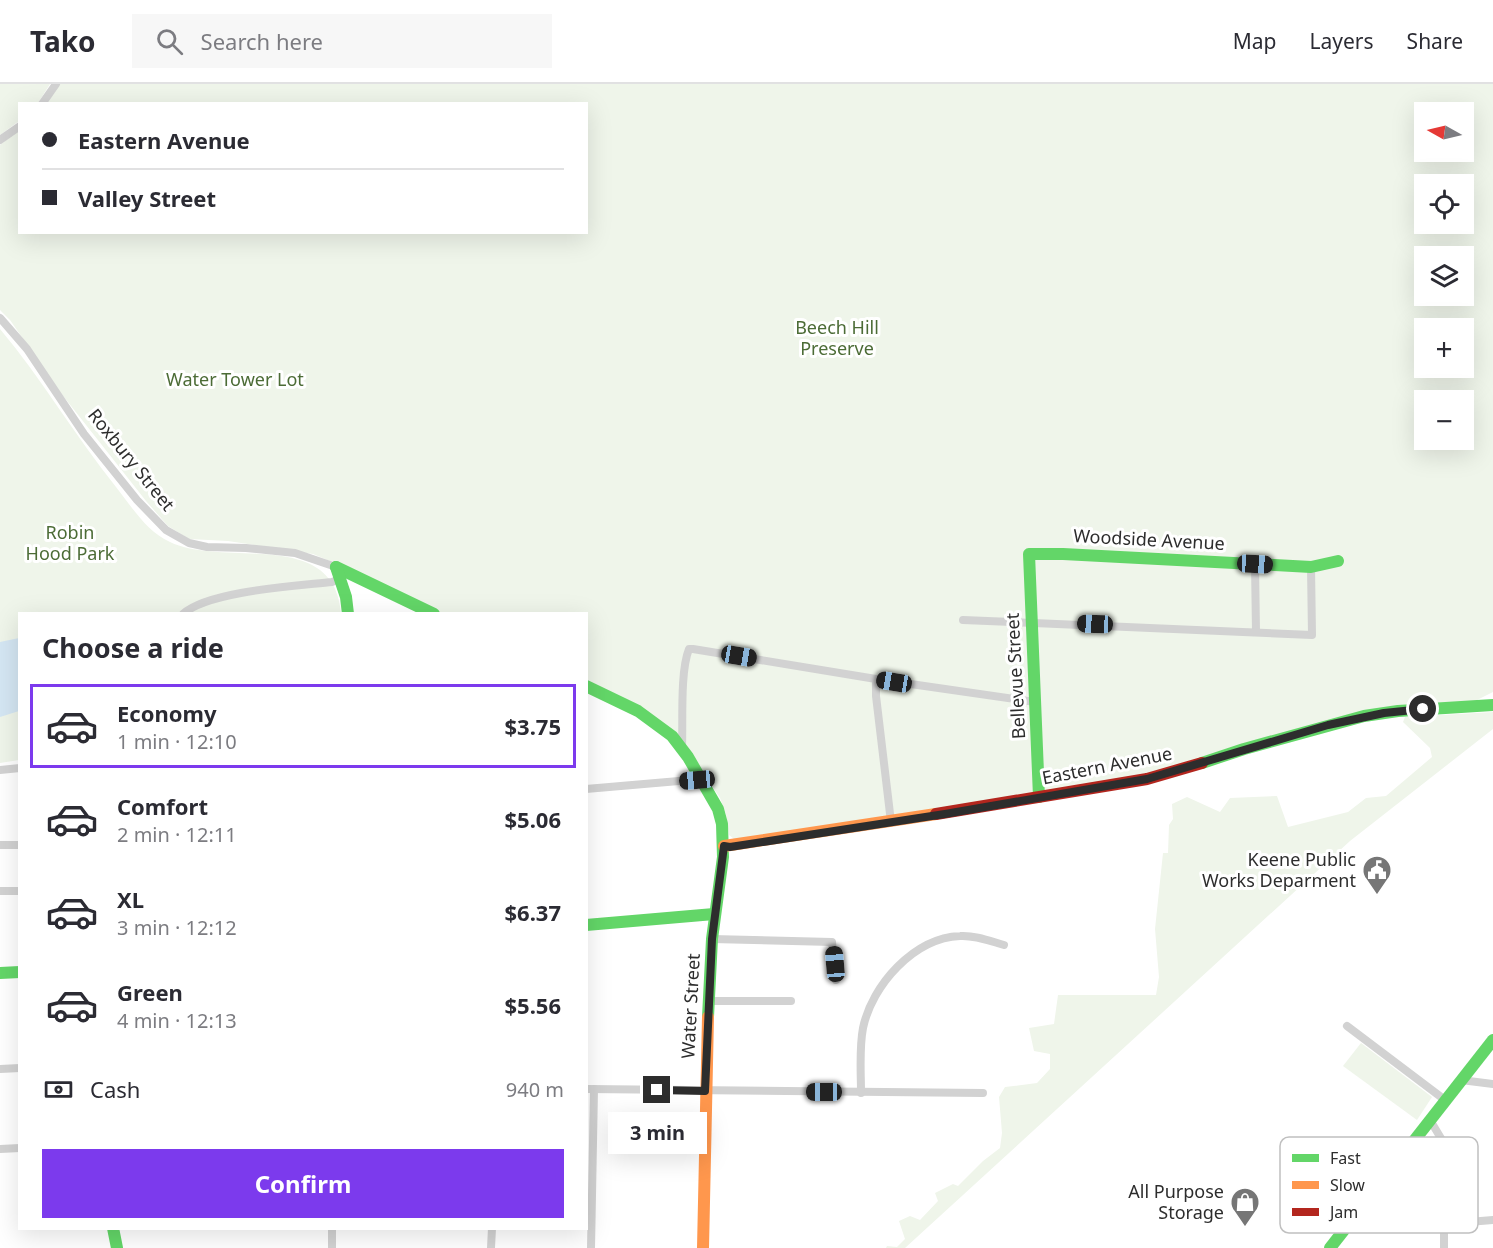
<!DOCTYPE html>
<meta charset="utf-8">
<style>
:root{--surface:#fff;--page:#f7f7f7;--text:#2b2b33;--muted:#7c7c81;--line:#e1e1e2;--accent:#7c3aed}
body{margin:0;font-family:"Noto Sans",sans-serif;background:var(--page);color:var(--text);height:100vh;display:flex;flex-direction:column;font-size:22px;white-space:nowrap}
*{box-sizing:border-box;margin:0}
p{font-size:20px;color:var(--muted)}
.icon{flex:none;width:33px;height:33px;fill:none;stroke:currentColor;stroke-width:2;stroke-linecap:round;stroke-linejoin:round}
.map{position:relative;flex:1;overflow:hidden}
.sheet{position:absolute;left:18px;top:528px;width:570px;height:618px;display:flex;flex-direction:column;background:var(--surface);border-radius:0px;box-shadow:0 6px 24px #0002}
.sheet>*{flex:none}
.guide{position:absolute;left:18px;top:18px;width:570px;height:132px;border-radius:0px;box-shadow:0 6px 24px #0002;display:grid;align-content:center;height:132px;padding:0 24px;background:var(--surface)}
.needle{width:39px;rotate:278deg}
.buttons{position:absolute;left:1414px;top:18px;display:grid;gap:12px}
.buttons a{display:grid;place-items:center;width:60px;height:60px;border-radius:0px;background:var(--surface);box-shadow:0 6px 24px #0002;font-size:30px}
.end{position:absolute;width:27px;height:27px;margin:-14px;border:8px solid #2d2d2d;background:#fff;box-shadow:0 0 0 3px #fff}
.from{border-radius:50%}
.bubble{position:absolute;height:42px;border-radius:0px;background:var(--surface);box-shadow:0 6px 24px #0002;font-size:20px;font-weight:700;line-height:42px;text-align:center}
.car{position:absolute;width:18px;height:36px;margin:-18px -9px;border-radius:8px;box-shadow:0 0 4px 2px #0007;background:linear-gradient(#222 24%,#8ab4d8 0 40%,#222 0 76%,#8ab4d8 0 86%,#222 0)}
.guide b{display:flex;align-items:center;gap:21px;height:57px;font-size:22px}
.guide b+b{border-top:2px solid var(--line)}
.guide i{width:15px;height:15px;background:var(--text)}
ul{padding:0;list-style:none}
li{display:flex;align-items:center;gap:18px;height:84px;margin:0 12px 9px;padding:0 12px;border:3px solid transparent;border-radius:0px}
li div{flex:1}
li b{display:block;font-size:22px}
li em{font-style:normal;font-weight:700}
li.current{border-color:var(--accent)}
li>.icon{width:54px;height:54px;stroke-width:1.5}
h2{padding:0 24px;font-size:27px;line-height:72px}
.pay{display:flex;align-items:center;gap:15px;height:66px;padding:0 24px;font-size:22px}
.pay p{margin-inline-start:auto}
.action{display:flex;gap:12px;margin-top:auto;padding:12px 24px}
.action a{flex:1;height:69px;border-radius:0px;background:var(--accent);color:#fff;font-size:24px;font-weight:700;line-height:69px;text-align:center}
header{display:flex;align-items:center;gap:36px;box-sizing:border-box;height:84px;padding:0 30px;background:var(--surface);border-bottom:2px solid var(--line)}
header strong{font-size:28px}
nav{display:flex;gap:33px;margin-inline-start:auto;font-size:21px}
.search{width:420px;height:54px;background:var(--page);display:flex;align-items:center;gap:15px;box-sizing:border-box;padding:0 21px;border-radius:0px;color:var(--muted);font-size:22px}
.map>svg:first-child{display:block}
</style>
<header>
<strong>Tako</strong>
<div class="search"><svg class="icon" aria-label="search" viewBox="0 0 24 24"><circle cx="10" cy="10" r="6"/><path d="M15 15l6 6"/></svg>Search here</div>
<nav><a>Map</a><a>Layers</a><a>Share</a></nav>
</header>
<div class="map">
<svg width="1493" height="1164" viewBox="0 0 1493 1164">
<rect width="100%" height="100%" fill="#fff"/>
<g fill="#eff5ea" fill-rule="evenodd">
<polygon points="0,0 50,0 38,19 20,20 19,37 0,51"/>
<path d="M60,0H1493V608L1475,617L1412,621L1159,689L994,717L734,755L729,751L726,730L720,714L688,666L587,597L586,530L441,529L356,488L313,470L228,457L189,455L168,442L146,417L60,308L10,236L0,226V61L19,46L20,148H586V20L47,19ZM1425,28H1464V68H1425ZM1425,100H1464V140H1425ZM1425,172H1464V212H1425ZM1425,244H1464V284H1425ZM1425,316H1464V356H1425Z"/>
<path d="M0,245C42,295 75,352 116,403C132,423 146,447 170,458C224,484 334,443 341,529L20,530L19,676L0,679Z"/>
<polygon points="1493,628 1493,645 1350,757 905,1164 886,1164 887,1162 897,1163 905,1155 899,1137 910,1132 920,1136 938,1117 935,1109 953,1100 958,1102 983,1077 1000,1064 1002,1049 999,1013 1005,1003 1037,999 1050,985 1050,970 1034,967 1029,944 1054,940 1058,911 1156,911 1159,893 1155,845 1163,769 1168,769 1169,741 1173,735 1172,720 1187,713 1220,728 1230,714 1277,712 1288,743 1348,728 1366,714 1386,712 1432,673 1430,664 1403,638 1405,633"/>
<polygon points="1361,959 1432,1013 1417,1036 1343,982"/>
</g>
<polygon fill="#d4e6f3" points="19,554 19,627 0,633 0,558"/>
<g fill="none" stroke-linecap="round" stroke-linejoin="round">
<g stroke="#d2d2d2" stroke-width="8">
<polyline points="42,20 56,0"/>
<polyline points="0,56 20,42"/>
<polyline points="0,234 27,265 84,350 137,416 166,446 189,459 207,463 246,464 295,469 336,483"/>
<polyline points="1255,480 1256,548"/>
<path d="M183,530C208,507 296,502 332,498L340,495"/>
<polyline points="963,536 1312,551 1311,483"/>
<polyline points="876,595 876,612 891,738"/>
<path d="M682,663C683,637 680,587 689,565H693L876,595L1035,618"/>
<polyline points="0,686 20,684"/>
<polyline points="586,705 702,695"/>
<polyline points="0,761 20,761"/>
<polyline points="0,807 20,807"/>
<polyline points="712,855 832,858 836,896"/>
<polyline points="708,917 791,917"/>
<polyline points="1347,942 1445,1016"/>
<polyline points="0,985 20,984"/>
<polyline points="1461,996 1493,1000"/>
<polyline points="586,1005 983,1009"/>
<path d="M861,1009C861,988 859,965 863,944C872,901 914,854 960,852C975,851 990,857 1004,861"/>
<polyline points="1430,1036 1442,1056 1444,1068 1444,1164"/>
<polyline points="0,1065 20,1064"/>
<polyline points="1444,1140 1493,1136"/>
<polyline points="332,1164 332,1144"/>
<polyline points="491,1164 492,1144"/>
<polyline points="591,1164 594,1005"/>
</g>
<g stroke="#63d668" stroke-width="12">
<polyline points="336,483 434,530"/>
<polyline points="336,483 346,513 348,530"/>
<polyline points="586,602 638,627 672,652 688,673 718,725 722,740 723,773 712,855 708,933"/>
<polyline points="1202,679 1244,665 1364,632 1398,627 1493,621"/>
<polyline points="1039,713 1029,470 1063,470 1311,483 1338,477"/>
<polyline points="586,841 714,830"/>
<polyline points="0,889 20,888"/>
<polyline points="113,1144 117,1164"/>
<polyline points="1330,1164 1493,956"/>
</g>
<g stroke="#ff974d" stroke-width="12">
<polyline points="724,762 936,730"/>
<polyline points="703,1164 708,933"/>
</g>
<polyline stroke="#b3261e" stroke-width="12" points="936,730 1147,695 1202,679"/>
</g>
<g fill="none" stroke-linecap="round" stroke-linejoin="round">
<polyline stroke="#2d2d2d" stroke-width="8" points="657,1006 705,1007 712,855 724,762 730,763 945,730 1147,695 1328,641 1384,629 1423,625"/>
</g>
<defs>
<g id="civic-pin" transform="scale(1.5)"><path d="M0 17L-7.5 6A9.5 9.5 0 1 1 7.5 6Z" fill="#767676" stroke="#fff"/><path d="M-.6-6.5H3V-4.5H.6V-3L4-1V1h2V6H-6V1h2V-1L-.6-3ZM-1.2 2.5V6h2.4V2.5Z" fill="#fff"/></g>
<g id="shop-pin" transform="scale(1.5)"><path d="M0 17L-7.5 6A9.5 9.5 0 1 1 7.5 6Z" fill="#767676" stroke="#fff"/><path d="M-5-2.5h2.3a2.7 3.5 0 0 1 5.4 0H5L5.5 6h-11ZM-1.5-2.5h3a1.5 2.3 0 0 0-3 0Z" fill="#fff"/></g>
</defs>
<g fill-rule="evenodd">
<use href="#civic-pin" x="1377" y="786"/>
<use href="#shop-pin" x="1245" y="1118"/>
</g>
<g text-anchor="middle" stroke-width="6" stroke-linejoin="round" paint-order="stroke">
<g font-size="18" fill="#4c6c36" stroke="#fff">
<text x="837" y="250">Beech Hill<tspan x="837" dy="21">Preserve</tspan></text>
<text x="235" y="302">Water Tower Lot</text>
<text x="70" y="455">Robin<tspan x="70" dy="21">Hood Park</tspan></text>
</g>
<g font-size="18" fill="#2d2d2d" stroke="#fff">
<text transform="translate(131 376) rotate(51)" y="6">Roxbury Street</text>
<text transform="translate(1149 456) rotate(3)" y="6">Woodside Avenue</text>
<text transform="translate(1016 592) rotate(-93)" y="6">Bellevue Street</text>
<text transform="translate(1107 682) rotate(-11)" y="6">Eastern Avenue</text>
<text transform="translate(691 922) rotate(-87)" y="6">Water Street</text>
</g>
<g font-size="18" fill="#2d2d2d" stroke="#fff" text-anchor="end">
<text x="1356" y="782">Keene Public<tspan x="1356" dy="21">Works Deparment</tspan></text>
<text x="1224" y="1114">All Purpose<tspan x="1224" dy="21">Storage</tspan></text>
</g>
</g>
<rect x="1280" y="1053" width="198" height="96" rx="9" fill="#fff" stroke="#c0c0c0" stroke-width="1.5"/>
<rect x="1292" y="1070" width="27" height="8" fill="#63d668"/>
<rect x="1292" y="1097" width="27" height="8" fill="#ff974d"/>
<rect x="1292" y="1124" width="27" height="8" fill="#b3261e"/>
<g font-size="16" fill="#2d2d2d">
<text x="1330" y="1080">Fast</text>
<text x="1330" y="1107">Slow</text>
<text x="1330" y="1134">Jam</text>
</g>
</svg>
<div class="buttons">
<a><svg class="needle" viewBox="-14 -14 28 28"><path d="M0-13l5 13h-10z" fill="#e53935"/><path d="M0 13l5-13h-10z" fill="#7c7c81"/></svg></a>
<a><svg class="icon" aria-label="locate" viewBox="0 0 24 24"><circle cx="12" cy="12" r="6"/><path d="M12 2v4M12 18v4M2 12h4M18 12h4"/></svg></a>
<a><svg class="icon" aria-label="layers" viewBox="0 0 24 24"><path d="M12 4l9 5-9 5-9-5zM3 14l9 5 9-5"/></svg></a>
<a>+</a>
<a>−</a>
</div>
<i class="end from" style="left:1423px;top:625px"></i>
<i class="end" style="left:657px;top:1006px"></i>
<div class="bubble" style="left:608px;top:1028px;width:99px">3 min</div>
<i class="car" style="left:1255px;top:480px;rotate:93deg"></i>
<i class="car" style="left:1095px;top:540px;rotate:272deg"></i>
<i class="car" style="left:739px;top:572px;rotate:100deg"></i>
<i class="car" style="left:894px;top:598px;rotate:279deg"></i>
<i class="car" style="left:697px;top:696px;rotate:265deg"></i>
<i class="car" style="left:835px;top:880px;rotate:355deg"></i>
<i class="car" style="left:824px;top:1008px;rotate:270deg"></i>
<div class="guide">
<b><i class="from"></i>Eastern Avenue</b>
<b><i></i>Valley Street</b>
</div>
<section class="sheet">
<h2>Choose a ride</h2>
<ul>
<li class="current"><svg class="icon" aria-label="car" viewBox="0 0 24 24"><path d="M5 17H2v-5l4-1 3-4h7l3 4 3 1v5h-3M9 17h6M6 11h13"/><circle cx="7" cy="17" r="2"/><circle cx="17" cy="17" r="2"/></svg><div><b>Economy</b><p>1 min · 12:10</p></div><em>$3.75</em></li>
<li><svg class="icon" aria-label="car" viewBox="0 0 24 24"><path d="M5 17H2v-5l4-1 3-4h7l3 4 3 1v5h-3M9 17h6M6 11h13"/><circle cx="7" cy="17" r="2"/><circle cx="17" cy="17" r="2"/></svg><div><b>Comfort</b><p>2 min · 12:11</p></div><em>$5.06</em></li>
<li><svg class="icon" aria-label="car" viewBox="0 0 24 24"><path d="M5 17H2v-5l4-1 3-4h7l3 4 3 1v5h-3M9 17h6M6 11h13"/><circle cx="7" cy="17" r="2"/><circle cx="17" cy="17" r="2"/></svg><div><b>XL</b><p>3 min · 12:12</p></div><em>$6.37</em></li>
<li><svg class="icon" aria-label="car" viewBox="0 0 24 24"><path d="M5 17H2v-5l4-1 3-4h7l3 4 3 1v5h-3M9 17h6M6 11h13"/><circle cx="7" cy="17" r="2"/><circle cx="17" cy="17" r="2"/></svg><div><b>Green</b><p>4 min · 12:13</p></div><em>$5.56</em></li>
</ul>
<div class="pay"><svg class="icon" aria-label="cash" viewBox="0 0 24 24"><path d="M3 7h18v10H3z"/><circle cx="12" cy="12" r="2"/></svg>Cash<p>940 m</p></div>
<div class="action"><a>Confirm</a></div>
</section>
</div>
